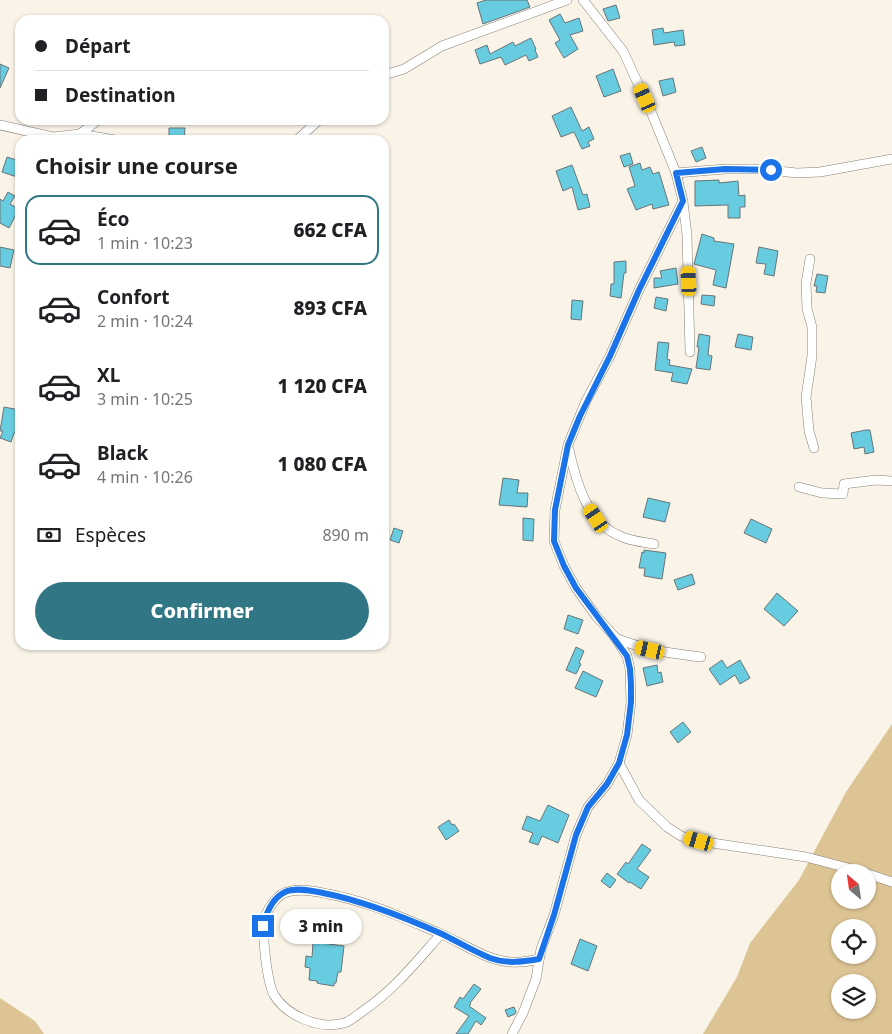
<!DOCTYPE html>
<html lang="fr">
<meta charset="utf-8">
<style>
:root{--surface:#fff;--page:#f2f2f2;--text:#202124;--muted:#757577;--line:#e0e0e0;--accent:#317685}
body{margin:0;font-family:"Noto Sans",sans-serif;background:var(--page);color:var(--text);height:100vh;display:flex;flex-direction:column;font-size:19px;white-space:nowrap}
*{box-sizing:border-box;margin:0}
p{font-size:16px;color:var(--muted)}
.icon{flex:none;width:28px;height:28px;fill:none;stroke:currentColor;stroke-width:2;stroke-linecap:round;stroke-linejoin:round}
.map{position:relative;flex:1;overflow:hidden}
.details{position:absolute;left:15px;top:135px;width:374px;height:515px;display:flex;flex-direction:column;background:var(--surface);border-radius:15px;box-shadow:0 1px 4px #0004}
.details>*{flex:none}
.hud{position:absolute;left:15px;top:15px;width:374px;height:110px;border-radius:15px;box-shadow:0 1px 4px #0004;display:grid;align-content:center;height:110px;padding:0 20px;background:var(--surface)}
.needle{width:32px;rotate:331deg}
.controls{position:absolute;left:831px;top:864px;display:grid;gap:10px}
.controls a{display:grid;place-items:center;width:45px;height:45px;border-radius:50%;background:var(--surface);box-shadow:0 1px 4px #0004;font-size:25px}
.end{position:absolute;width:22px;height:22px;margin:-11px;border:6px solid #1a73e8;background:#fff;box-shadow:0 0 0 2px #fff}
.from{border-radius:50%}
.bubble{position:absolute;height:35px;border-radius:18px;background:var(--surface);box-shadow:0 1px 4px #0004;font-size:16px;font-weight:800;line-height:35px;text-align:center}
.car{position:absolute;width:15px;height:30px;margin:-15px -8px;border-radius:6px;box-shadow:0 0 4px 1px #0007;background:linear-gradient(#f5c518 24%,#345 0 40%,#f5c518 0 76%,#345 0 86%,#f5c518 0)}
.hud b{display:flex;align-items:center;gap:18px;height:48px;font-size:19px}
.hud b+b{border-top:1px solid var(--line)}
.hud i{width:12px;height:12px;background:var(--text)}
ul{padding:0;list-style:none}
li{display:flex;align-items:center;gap:15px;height:70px;margin:0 10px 8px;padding:0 10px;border:2px solid transparent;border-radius:15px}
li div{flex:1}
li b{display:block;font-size:19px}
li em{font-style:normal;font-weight:800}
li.selected{border-color:var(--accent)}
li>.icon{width:45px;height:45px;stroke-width:1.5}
h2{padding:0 20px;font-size:22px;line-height:60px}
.pay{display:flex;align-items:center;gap:12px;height:55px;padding:0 20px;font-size:19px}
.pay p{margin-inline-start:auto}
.primary-button{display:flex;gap:10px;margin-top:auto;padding:10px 20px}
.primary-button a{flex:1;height:58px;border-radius:30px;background:var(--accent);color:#fff;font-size:20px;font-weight:800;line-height:58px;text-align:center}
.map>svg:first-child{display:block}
</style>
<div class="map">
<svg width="892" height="1034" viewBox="0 0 892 1034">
<rect width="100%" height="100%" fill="#faf4e8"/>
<g fill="#ddc494" fill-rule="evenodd">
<path d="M892,724V1034H703L737,977L750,943L799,880L846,792ZM840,872H868V900H840ZM840,928H868V955H840ZM840,982H868V1010H840Z"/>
<polygon points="0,998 35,1021 44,1034 0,1034"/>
</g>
<g fill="#68cce1" stroke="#677478">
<polygon points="486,0 527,0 530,7 483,24 477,3"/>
<polygon points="616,5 620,18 608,21 603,9"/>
<polygon points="560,14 565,23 579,18 583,31 570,35 578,49 564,58 555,43 560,40 549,20"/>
<polygon points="663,28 664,33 683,30 685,45 675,46 674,42 654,45 652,30"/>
<polygon points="531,38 536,49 535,50 538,57 529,61 526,55 505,65 501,57 480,64 475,50 487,45 490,54 513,42 515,46"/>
<polygon points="0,64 9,68 0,88"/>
<polygon points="613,69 621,91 604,97 596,76"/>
<polygon points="673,78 676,92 663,96 659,81"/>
<polygon points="571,107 582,131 589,127 594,139 588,142 590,146 582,149 574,132 561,137 552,116"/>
<polygon points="169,128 185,128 184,140 169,140"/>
<polygon points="702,147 706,158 696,162 691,151"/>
<polygon points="630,153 633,164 624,167 620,156"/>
<polygon points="7,157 20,161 20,178 2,172"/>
<polygon points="640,163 642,170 650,167 653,174 659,172 669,205 653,209 652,204 636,210 627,189 635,186 629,167"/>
<polygon points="572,165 583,195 587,194 590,207 578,210 572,187 563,191 556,171"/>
<polygon points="719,180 719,183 738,181 739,196 745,195 745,207 740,207 740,218 728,218 728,205 695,206 695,181"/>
<polygon points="8,192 15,196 10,204 19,209 9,228 0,223 0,199 3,201"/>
<polygon points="702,234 714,238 714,241 734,244 726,288 713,285 716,270 694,264"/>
<polygon points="0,247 14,250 10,268 0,266"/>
<polygon points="759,247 778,251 774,276 764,274 766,264 756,263"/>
<polygon points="626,261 626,273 624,273 621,298 610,296 611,284 614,284 614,262"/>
<polygon points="676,268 678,284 654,288 654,278 662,278 660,271"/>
<polygon points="817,274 828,276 825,293 816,292 817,286 814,286"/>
<polygon points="702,295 715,296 714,306 701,304"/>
<polygon points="656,297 668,299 666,311 654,308"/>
<polygon points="572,300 583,301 581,320 571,319"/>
<polygon points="699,334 710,336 708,355 712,356 710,370 696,368 699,347 697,347"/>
<polygon points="738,334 753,337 751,350 735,347"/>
<polygon points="658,342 669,343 667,359 670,360 669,365 692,369 687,384 671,381 673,373 655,370"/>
<polygon points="4,407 20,410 20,434 14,433 11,442 0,438 3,431 0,431"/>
<polygon points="866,430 870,430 874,452 865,454 864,447 854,449 851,433"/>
<polygon points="503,478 519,480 517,493 528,493 527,507 499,505"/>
<polygon points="648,498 670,503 665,522 643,517"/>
<polygon points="523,518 534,519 533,541 523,540"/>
<polygon points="751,519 772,529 766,543 744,533"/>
<polygon points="394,528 403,531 399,543 390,540"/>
<polygon points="644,550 666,553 662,579 644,576 645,568 639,568 642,552 644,553"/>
<polygon points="692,574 695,584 678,590 674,580"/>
<polygon points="777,593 798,611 784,626 764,609"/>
<polygon points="568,615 583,620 578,634 564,629"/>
<polygon points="576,647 584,651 579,663 581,664 576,674 566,670"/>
<polygon points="722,660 727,668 740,660 750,678 740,684 735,675 720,685 709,669"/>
<polygon points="657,665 658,673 661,672 663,682 647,686 643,668"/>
<polygon points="583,671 603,681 596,697 575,688"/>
<polygon points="683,722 691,732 678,743 670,732"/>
<polygon points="548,805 569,815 558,843 542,836 538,845 529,842 533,833 522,829 527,816 540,821"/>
<polygon points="449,820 452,825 454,824 459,831 446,840 438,827"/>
<polygon points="642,844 651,850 637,869 649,877 641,889 630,882 629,883 617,874 626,862 628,864"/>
<polygon points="607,873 616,880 610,888 601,881"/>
<polygon points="580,939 597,946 588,971 571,964"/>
<polygon points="313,942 344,946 341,972 338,972 336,983 334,983 334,986 321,984 317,983 317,981 309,980 310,968 305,967 306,956 312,957"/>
<polygon points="474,984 481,989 470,1003 471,1004 469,1006 486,1018 481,1025 476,1021 468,1034 456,1034 469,1016 454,1007 460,997 463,999"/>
<polygon points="514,1007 516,1012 515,1014 508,1017 505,1010"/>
</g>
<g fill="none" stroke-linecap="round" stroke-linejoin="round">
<g stroke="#878177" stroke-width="10">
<g id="minor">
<polyline points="384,75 404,69 442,46 567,0"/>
<polyline points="0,125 53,137 80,134 115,140"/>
<polyline points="80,134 98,120"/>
<polyline points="297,140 319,120"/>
<polyline points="676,173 725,169 759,169 797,173 820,172 892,159"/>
<polyline points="683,202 687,235 690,352"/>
<polyline points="810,259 806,283 807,309 812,327 812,356 806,397 809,431 814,448"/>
<path d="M569,450C576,481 587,523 620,536C630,541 643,542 654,544"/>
<polyline points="799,487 822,493 843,494 844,484 876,480 892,481"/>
<path d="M615,638C645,650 669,653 701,657"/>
<polyline points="619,763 639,800 667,827 681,836 699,841 806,857 863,872"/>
<polyline points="868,874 892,882"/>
<path d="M441,934C416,962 394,990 363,1011C357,1015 351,1021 344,1023C319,1030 287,1016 274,995C267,982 261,931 265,917C268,908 278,894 287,892C300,888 315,891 328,894C367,901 403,918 439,933C463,943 486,961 512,962C521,963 530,961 539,959"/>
<polyline points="512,1034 523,1013 536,979 541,949 554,915 576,835 588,807 607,784 619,763 627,735 631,702 630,669 627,656 615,637 596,616 576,588 564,566 554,541 555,510 568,445 586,401 610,356 639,290 683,201 676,173 652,114 623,51 583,0"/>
</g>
</g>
<use href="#minor" stroke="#fff" stroke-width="9"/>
</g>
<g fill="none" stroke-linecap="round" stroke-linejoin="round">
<path stroke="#1a73e8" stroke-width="6" d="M263,926C266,914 272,898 285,892C296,887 313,891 323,893C364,901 404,917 442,934C458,942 473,951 490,958C506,964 522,962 539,959L554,915L576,835L588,807L607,784L619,763L627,735L631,702V685L630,669L627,656L576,588L564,566L554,541L555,510L568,445L580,416L610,356L639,290L683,201L676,173L725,169L771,170"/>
</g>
</svg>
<div class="controls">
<a><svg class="needle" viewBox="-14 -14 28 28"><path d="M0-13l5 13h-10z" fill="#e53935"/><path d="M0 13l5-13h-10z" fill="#757577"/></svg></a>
<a><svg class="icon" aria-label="locate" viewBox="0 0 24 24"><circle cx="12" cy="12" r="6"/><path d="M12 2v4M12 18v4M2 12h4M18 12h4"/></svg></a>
<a><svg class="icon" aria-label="layers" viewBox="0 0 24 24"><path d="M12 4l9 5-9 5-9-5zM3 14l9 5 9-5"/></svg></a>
</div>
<i class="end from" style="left:771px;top:170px"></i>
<i class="end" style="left:263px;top:926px"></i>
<div class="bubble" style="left:280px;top:909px;width:82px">3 min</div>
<i class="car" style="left:645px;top:98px;rotate:336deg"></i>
<i class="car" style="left:689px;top:281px;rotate:357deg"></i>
<i class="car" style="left:596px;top:518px;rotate:327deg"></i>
<i class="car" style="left:650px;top:650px;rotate:283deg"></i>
<i class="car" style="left:699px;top:841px;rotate:286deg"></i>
<div class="hud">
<b><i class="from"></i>Départ</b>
<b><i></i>Destination</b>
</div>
<section class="details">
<h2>Choisir une course</h2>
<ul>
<li class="selected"><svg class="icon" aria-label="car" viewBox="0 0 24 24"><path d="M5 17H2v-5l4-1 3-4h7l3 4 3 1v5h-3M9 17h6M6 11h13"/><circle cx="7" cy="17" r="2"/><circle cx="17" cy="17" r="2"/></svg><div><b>Éco</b><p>1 min · 10:23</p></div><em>662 CFA</em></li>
<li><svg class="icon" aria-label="car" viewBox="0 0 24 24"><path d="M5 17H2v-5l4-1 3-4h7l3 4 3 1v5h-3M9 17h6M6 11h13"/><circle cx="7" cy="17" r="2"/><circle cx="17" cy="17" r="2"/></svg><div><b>Confort</b><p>2 min · 10:24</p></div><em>893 CFA</em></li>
<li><svg class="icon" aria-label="car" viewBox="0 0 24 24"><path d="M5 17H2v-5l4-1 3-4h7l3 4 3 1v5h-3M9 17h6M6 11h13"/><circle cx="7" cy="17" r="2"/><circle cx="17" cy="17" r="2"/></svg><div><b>XL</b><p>3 min · 10:25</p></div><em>1 120 CFA</em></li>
<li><svg class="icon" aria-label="car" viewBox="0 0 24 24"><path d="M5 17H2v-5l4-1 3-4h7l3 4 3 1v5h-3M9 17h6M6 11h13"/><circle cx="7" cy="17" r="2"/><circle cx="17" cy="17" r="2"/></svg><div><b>Black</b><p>4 min · 10:26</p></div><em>1 080 CFA</em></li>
</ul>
<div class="pay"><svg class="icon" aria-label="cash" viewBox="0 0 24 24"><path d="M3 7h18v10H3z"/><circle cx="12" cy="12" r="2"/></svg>Espèces<p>890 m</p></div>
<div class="primary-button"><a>Confirmer</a></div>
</section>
</div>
